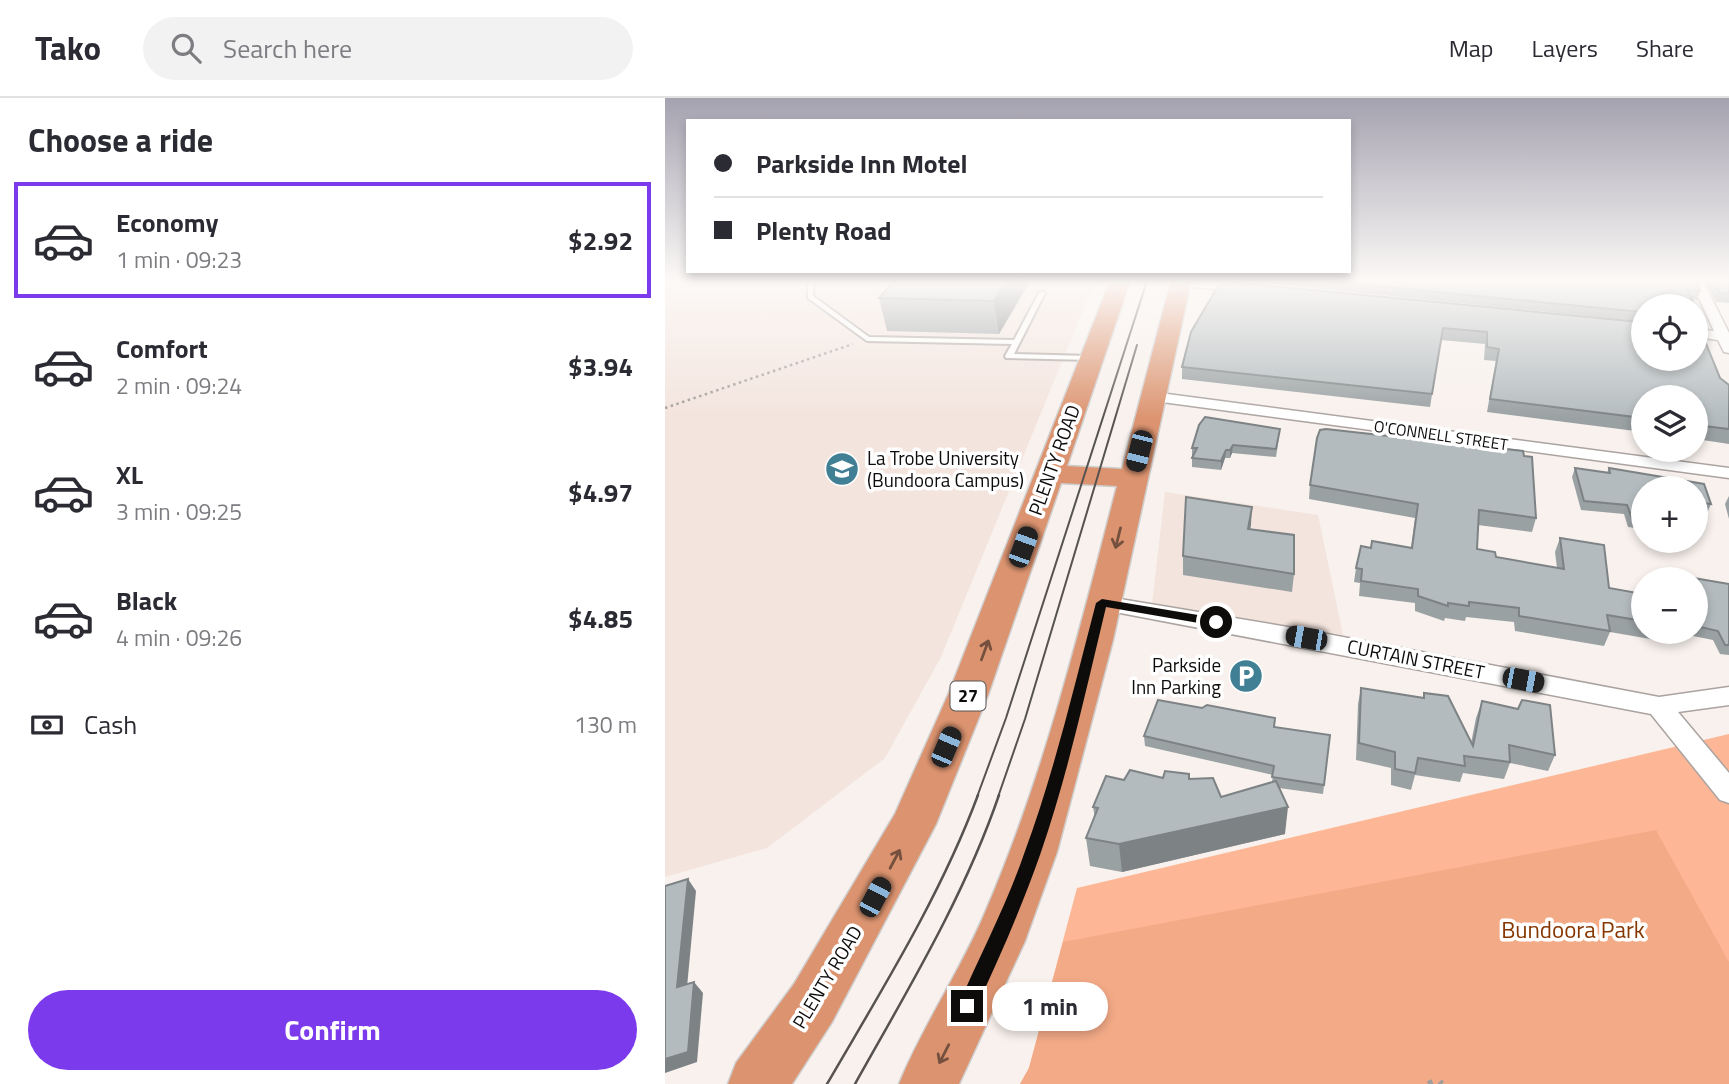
<!DOCTYPE html>
<meta charset="utf-8">
<style>
:root{--surface:#fff;--page:#f2f2f3;--text:#2b2b33;--muted:#7c7c81;--line:#e1e1e2;--accent:#7c3aed}
body{margin:0;font-family:"Titillium Web",sans-serif;background:var(--page);color:var(--text);height:100vh;display:flex;flex-direction:column;font-size:26px;white-space:nowrap}
*{box-sizing:border-box;margin:0}
p{font-size:23px;color:var(--muted)}
.icon{flex:none;width:38px;height:38px;fill:none;stroke:currentColor;stroke-width:2;stroke-linecap:round;stroke-linejoin:round}
.map{position:relative;flex:1;overflow:hidden}
.side{display:flex;flex-direction:column;background:var(--surface);width:665px}
.side>*{flex:none}
.banner{position:absolute;left:21px;top:21px;width:665px;height:154px;border-radius:0px;box-shadow:0 4px 10px #0003;display:grid;align-content:center;height:154px;padding:0 28px;background:var(--surface)}
.controls{position:absolute;left:966px;top:196px;display:grid;gap:14px}
.controls a{display:grid;place-items:center;width:77px;height:77px;border-radius:50%;background:var(--surface);box-shadow:0 4px 10px #0003;font-size:35px}
.end{position:absolute;width:32px;height:32px;margin:-16px;border:9px solid #0e0c0b;background:#fff;box-shadow:0 0 0 4px #fff}
.from{border-radius:50%}
.bubble{position:absolute;height:49px;border-radius:24px;background:var(--surface);box-shadow:0 4px 10px #0003;font-size:23px;font-weight:700;line-height:49px;text-align:center}
.car{position:absolute;width:21px;height:42px;margin:-21px -10px;border-radius:9px;box-shadow:0 0 5px 2px #0007;background:linear-gradient(#222 24%,#8ab4d8 0 40%,#222 0 76%,#8ab4d8 0 86%,#222 0)}
.banner b{display:flex;align-items:center;gap:24px;height:66px;font-size:26px}
.banner b+b{border-top:2px solid var(--line)}
.banner i{width:18px;height:18px;background:var(--text)}
ul{padding:0;list-style:none}
li{display:flex;align-items:center;gap:21px;height:116px;margin:0 14px 10px;padding:0 14px;border:4px solid transparent;border-radius:0px}
li div{flex:1}
li b{display:block;font-size:26px}
li em{font-style:normal;font-weight:700}
li.selected{border-color:var(--accent)}
li>.icon{width:63px;height:63px;stroke-width:1.5}
h2{padding:0 28px;font-size:32px;line-height:84px}
.pay{display:flex;align-items:center;gap:18px;height:77px;padding:0 28px;font-size:26px}
.pay p{margin-inline-start:auto}
.button{display:flex;gap:14px;margin-top:auto;padding:14px 28px}
.button a{flex:1;height:80px;border-radius:42px;background:var(--accent);color:#fff;font-size:28px;font-weight:700;line-height:80px;text-align:center}
header{display:flex;align-items:center;gap:42px;box-sizing:border-box;height:98px;padding:0 35px;background:var(--surface);border-bottom:2px solid var(--line)}
header strong{font-size:33px}
nav{display:flex;gap:38px;margin-inline-start:auto;font-size:24px}
.search{width:490px;height:63px;background:var(--page);display:flex;align-items:center;gap:18px;box-sizing:border-box;padding:0 24px;border-radius:38px;color:var(--muted);font-size:26px}
main{display:flex;flex:1;min-height:0}
.map>svg:first-child{display:block}
</style>
<header>
<strong>Tako</strong>
<div class="search"><svg class="icon" aria-label="search" viewBox="0 0 24 24"><circle cx="10" cy="10" r="6"/><path d="M15 15l6 6"/></svg>Search here</div>
<nav><a>Map</a><a>Layers</a><a>Share</a></nav>
</header>
<main>
<section class="side">
<h2>Choose a ride</h2>
<ul>
<li class="selected"><svg class="icon" aria-label="car" viewBox="0 0 24 24"><path d="M5 17H2v-5l4-1 3-4h7l3 4 3 1v5h-3M9 17h6M6 11h13"/><circle cx="7" cy="17" r="2"/><circle cx="17" cy="17" r="2"/></svg><div><b>Economy</b><p>1 min · 09:23</p></div><em>$2.92</em></li>
<li><svg class="icon" aria-label="car" viewBox="0 0 24 24"><path d="M5 17H2v-5l4-1 3-4h7l3 4 3 1v5h-3M9 17h6M6 11h13"/><circle cx="7" cy="17" r="2"/><circle cx="17" cy="17" r="2"/></svg><div><b>Comfort</b><p>2 min · 09:24</p></div><em>$3.94</em></li>
<li><svg class="icon" aria-label="car" viewBox="0 0 24 24"><path d="M5 17H2v-5l4-1 3-4h7l3 4 3 1v5h-3M9 17h6M6 11h13"/><circle cx="7" cy="17" r="2"/><circle cx="17" cy="17" r="2"/></svg><div><b>XL</b><p>3 min · 09:25</p></div><em>$4.97</em></li>
<li><svg class="icon" aria-label="car" viewBox="0 0 24 24"><path d="M5 17H2v-5l4-1 3-4h7l3 4 3 1v5h-3M9 17h6M6 11h13"/><circle cx="7" cy="17" r="2"/><circle cx="17" cy="17" r="2"/></svg><div><b>Black</b><p>4 min · 09:26</p></div><em>$4.85</em></li>
</ul>
<div class="pay"><svg class="icon" aria-label="cash" viewBox="0 0 24 24"><path d="M3 7h18v10H3z"/><circle cx="12" cy="12" r="2"/></svg>Cash<p>130 m</p></div>
<div class="button"><a>Confirm</a></div>
</section>
<div class="map">
<svg width="1064" height="986" viewBox="0 0 1064 986">
<rect width="100%" height="100%" fill="#f8f1ed"/>
<g fill="#f3e4dd">
<polygon points="0,183 430,183 276,559 220,660 102,750 0,779"/>
<polygon points="500,394 653,417 678,537 487,506"/>
</g>
<polygon fill="#fdb796" points="1064,636 1064,986 355,986 364,970 412,790"/>
<polygon fill="#f3aa87" points="991,732 1064,864 1064,986 355,986 364,970 398,844"/>
<g fill="none" stroke-linecap="round" stroke-linejoin="round">
<g stroke="#aaa3a0" stroke-width="4">
<polygon id="service" points="143,183 149,183 148,198 204,239 349,242 374,195 379,194 380,195 349,256 426,258 430,260 426,262 341,260 340,258 347,246 202,243 143,200"/>
</g>
<g stroke="#aaa3a0" stroke-width="3">
<g id="minor">
<path d="M510,183C529,183 575,180 589,190L583,194L516,188Z"/>
<polygon points="1026,183 1038,183 1064,235 1064,255 1059,254 1053,242 1031,239 1031,231 1049,233"/>
<polygon points="487,294 1064,370 1064,380 482,302 482,296"/>
<polygon points="437,498 641,532 994,599 1064,589 1064,607 1013,614 1064,675 1064,705 1055,702 986,616 429,510 426,505"/>
</g>
</g>
<g stroke="#cfcece" stroke-width="3">
<path id="trunk" d="M445,183H465L402,368L457,371L506,183H526L448,542L392,754L360,843L294,986H234C259,925 297,871 322,810C380,675 415,530 452,388L396,385L323,597L271,726L167,924L127,986H63L71,965L129,886L230,716L283,597Z"/>
</g>
<polyline stroke="#a29d9a" stroke-width="2.5" stroke-dasharray="2.5 3.5" stroke-linecap="butt" points="0,310 188,246"/>
<polyline stroke="#a29d9a" stroke-width="6" stroke-dasharray="5 8" stroke-linecap="butt" points="763,986 773,982 777,986"/>
<use href="#service" fill="#fff" fill-rule="evenodd"/>
<use href="#minor" fill="#fff" fill-rule="evenodd"/>
<use href="#trunk" fill="#dc9470" fill-rule="evenodd"/>
<g stroke="#565251" stroke-width="2">
<polyline points="312,699 341,620 482,183"/>
<polyline points="333,699 360,621 472,247"/>
</g>
<g stroke="#565251" stroke-width="2.5">
<path d="M162,986C216,893 275,799 313,697"/>
<path d="M190,986C242,893 299,799 334,697"/>
</g>
</g>
<g fill="#9aa1a3">
<polygon points="229,183 383,183 382,185 365,184 334,236 222,233 214,200"/>
<polygon points="556,183 974,233 1064,287 1064,346 1031,341 1031,299 978,299 978,334 822,314 831,263 819,262 820,246 776,242 765,309 517,281 517,269"/>
<polygon points="577,183 1031,183 1035,193 1032,202 1027,201 978,208 978,218 974,218 973,223"/>
<polygon points="1040,183 1064,183 1064,205 1051,204"/>
<polygon points="614,339 611,359 567,355 565,360 560,360 556,372 527,369 527,350"/>
<polygon points="910,370 942,375 944,370 1039,386 1046,406 1042,415 1031,413 1031,390 978,390 978,431 963,429 959,416 916,412 907,379"/>
<polygon points="645,387 871,420 867,434 813,427 812,451 831,459 892,470 890,454 895,440 944,490 978,496 978,534 1013,534 1008,545 945,534 939,548 850,533 849,524 801,519 800,523 780,520 779,523 750,513 750,505 694,498 695,485 689,484 691,470 706,450 746,450 750,420 644,401"/>
<polygon points="1064,398 1064,421 1060,406"/>
<polygon points="586,426 585,431 629,476 627,494 518,477 518,458"/>
<polygon points="1011,477 1064,486 1064,557 1055,556 1048,542 1018,536 1018,534 1031,534 1031,481 1009,481"/>
<polygon points="696,590 758,600 759,595 806,645 811,620 817,603 890,657 883,673 845,665 839,681 798,675 795,684 750,677 746,692 726,687 726,670 691,662 693,606"/>
<polygon points="609,629 665,637 658,696 614,690 620,736 457,774 425,768 421,740 430,720 428,709 459,682 498,680 524,676 524,681 556,699 607,684 608,677 480,648 479,638"/>
</g>
<g fill="#7d8385">
<polygon points="341,183 364,183 334,236 329,203"/>
<polygon points="568,347 567,355 565,360 565,352"/>
<polygon points="561,352 560,360 556,372 556,363"/>
<polygon points="587,409 586,426 582,449 583,431"/>
<polygon points="623,709 620,736 457,774 454,746"/>
<polygon points="23,781 31,793 21,900 12,889"/>
<polygon points="29,884 38,895 32,964 0,975 0,961"/>
</g>
<g fill="#b3bbbe" stroke="#7d8385" stroke-width="2">
<polygon points="229,183 341,183 329,203 214,200"/>
<polygon points="556,183 975,224 974,233 978,233 978,261 1031,261 1031,241 1040,243 1055,280 1064,287 1064,331 1031,327 1031,299 978,299 978,320 825,301 834,251 822,249 822,234 778,230 767,296 517,269 526,234"/>
<polygon points="661,183 1031,183 1035,193 1022,192 1030,208 978,208 978,210 976,210 976,214"/>
<polygon points="1048,183 1064,183 1064,196 1055,195"/>
<polygon points="540,319 615,331 611,351 568,347 565,352 561,352 556,363 527,360 532,350 527,350 534,327"/>
<polygon points="661,331 858,353 859,358 867,359 871,420 814,412 812,451 830,454 831,459 899,471 895,440 939,447 944,490 978,496 978,523 942,517 945,533 854,518 854,510 804,504 804,508 783,505 783,508 753,498 753,491 696,483 697,471 691,470 696,448 706,450 707,443 747,450 753,406 645,387 652,340 655,332"/>
<polygon points="910,370 945,375 944,370 1039,386 1046,406 1031,404 1031,390 978,390 978,422 967,420 962,407 919,403"/>
<polygon points="521,399 587,409 583,431 629,437 629,476 518,458"/>
<polygon points="1011,477 1064,486 1064,547 1060,547 1053,533 1031,528 1031,481 1012,481"/>
<polygon points="696,590 759,600 759,595 783,598 808,648 817,603 853,611 857,602 885,607 890,657 844,647 845,664 799,658 800,668 753,660 750,675 730,671 730,654 694,645"/>
<polygon points="493,602 537,610 542,607 610,620 609,629 665,637 659,687 607,679 609,668 479,638"/>
<polygon points="465,672 498,680 500,673 524,676 524,681 548,680 556,699 611,683 623,709 454,746 421,740 433,710 428,709 441,678 459,682"/>
<polygon points="23,781 12,889 29,884 23,954 0,961 0,788"/>
</g>
<defs><path id="oneway-shaft" d="M-6 0H5M1.5-3L5.5 0L1.5 3" fill="none" stroke-width="1.6" stroke-linecap="round" stroke-linejoin="round" transform="scale(1.75)"/></defs>
<g stroke="#75503e">
<use href="#oneway-shaft" transform="translate(453 440) rotate(104)"/>
<use href="#oneway-shaft" transform="translate(320 552) rotate(-70)"/>
<use href="#oneway-shaft" transform="translate(230 761) rotate(-62)"/>
<use href="#oneway-shaft" transform="translate(279 956) rotate(117)"/>
</g>
<linearGradient id="sky" x2="0" y2="1"><stop stop-color="#a5a2b0"/><stop offset="0.57" stop-color="#fcf9f7"/><stop offset="1" stop-color="#fcf9f7" stop-opacity="0"/></linearGradient>
<rect width="1064" height="321" fill="url(#sky)"/>
<path fill="#0e0c0b" d="M437,501L551,520L557,524L551,528L441,509C421,592 403,676 375,757C356,811 333,863 309,914L302,917L296,914L293,908C315,857 341,808 359,756C389,675 409,589 431,505Z"/>
<defs>
<g id="university-disc" transform="scale(1.75)"><circle r="9.5" fill="#417f94" stroke="#fff"/><path d="M0-5L7-2L0 1L-7-2ZM-4 1L0 2.5L4 1V4Q0 6-4 4Z" fill="#fff"/></g>
<g id="parking-disc" transform="scale(1.75)"><circle r="9.5" fill="#417f94" stroke="#fff"/><path d="M-3.5-5.5H1a3.5 3.5 0 0 1 0 7H-1V5.5H-3.5ZM-1-3.4V-.6H.8a1.4 1.4 0 0 0 0-2.8Z" fill="#fff"/></g>
</defs>
<g fill-rule="evenodd">
<use href="#university-disc" x="177" y="371"/>
<use href="#parking-disc" x="581" y="578"/>
</g>
<g text-anchor="middle" stroke-width="7" stroke-linejoin="round" paint-order="stroke">
<g font-size="16" fill="#0e0c0b" stroke="#fff">
<text transform="translate(776 337) rotate(8)" y="6">O'CONNELL STREET</text>
</g>
<rect fill="#fff" stroke="#565554" stroke-width="2" x="285.5" y="583.5" width="35" height="29" rx="5"/>
<g font-size="18" font-weight="bold" fill="#0e0c0b">
<text x="303" y="604">27</text>
</g>
<g font-size="19" fill="#0e0c0b" stroke="#fff" text-anchor="start">
<text x="202" y="367">La Trobe University<tspan x="202" dy="22">(Bundoora Campus)</tspan></text>
<text x="556" y="574" text-anchor="end">Parkside<tspan x="556" dy="22">Inn Parking</tspan></text>
</g>
<g font-size="19" fill="#0e0c0b" stroke="#fff">
<text transform="translate(389 362) rotate(-70)" y="7">PLENTY ROAD</text>
<text transform="translate(751 561) rotate(11)" y="7">CURTAIN STREET</text>
<text transform="translate(162 879) rotate(-59)" y="7">PLENTY ROAD</text>
</g>
<g font-size="23" fill="#863600" stroke="#fff">
<text x="908" y="840">Bundoora Park</text>
</g>
</g>
</svg>
<div class="controls">
<a><svg class="icon" aria-label="locate" viewBox="0 0 24 24"><circle cx="12" cy="12" r="6"/><path d="M12 2v4M12 18v4M2 12h4M18 12h4"/></svg></a>
<a><svg class="icon" aria-label="layers" viewBox="0 0 24 24"><path d="M12 4l9 5-9 5-9-5zM3 14l9 5 9-5"/></svg></a>
<a>+</a>
<a>−</a>
</div>
<i class="end from" style="left:551px;top:524px"></i>
<i class="end" style="left:302px;top:908px"></i>
<div class="bubble" style="left:327px;top:884px;width:116px">1 min</div>
<i class="car" style="left:474px;top:353px;rotate:194deg"></i>
<i class="car" style="left:358px;top:449px;rotate:20deg"></i>
<i class="car" style="left:641px;top:540px;rotate:280deg"></i>
<i class="car" style="left:858px;top:582px;rotate:101deg"></i>
<i class="car" style="left:281px;top:649px;rotate:23deg"></i>
<i class="car" style="left:210px;top:799px;rotate:28deg"></i>
<div class="banner">
<b><i class="from"></i>Parkside Inn Motel</b>
<b><i></i>Plenty Road</b>
</div>
</div>
</main>
